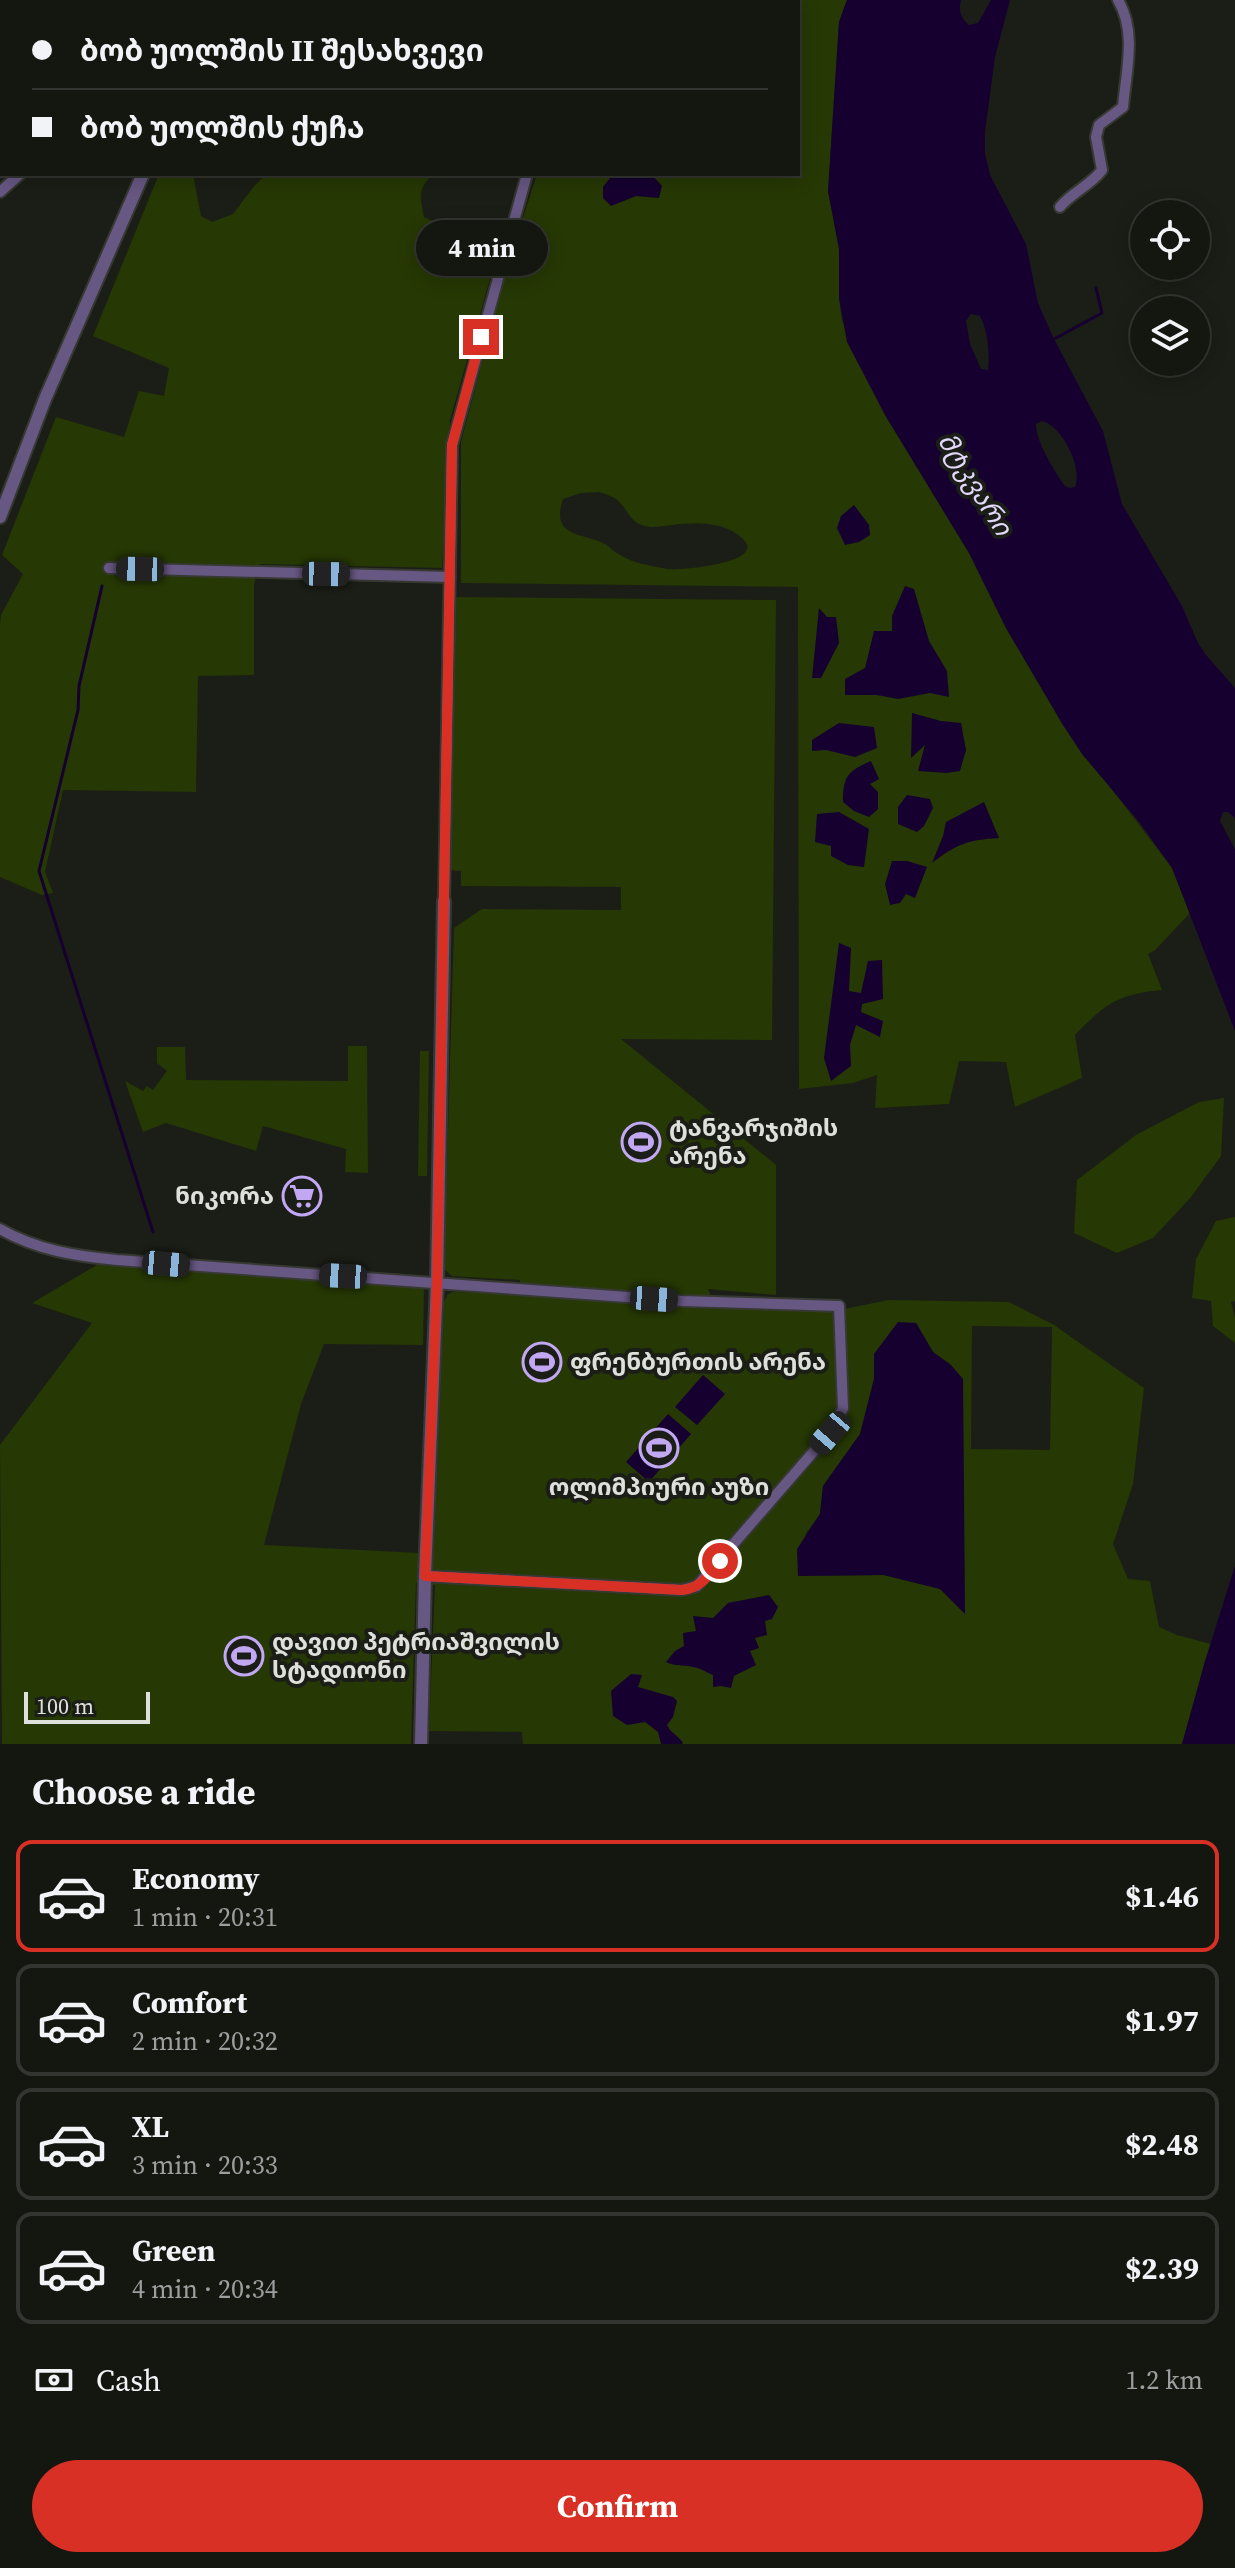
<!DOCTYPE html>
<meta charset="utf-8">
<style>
:root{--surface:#141610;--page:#1d1f19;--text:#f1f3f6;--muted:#9d9f9f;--line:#333530;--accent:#d93025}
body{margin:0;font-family:"Source Serif 4","Noto Sans Georgian",serif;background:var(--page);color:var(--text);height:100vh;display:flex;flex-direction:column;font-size:30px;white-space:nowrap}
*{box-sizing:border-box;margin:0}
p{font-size:26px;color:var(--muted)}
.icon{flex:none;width:44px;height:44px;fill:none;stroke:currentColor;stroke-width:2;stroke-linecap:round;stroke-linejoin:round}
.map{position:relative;height:1744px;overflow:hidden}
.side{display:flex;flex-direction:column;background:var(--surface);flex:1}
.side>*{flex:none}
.banner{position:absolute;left:0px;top:0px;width:800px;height:176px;box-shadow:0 4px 20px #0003,0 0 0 2px var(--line);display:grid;align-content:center;height:176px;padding:0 32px;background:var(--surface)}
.fabs{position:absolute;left:1130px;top:200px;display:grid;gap:16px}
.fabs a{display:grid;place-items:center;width:80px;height:80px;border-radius:50%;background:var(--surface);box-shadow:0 4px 20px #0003,0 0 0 2px var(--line);font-size:40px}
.scale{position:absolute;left:24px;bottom:20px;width:126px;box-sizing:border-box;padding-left:8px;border:4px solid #dee1db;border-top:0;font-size:22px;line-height:28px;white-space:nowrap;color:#dee1db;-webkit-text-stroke:6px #1b1e16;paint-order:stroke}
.end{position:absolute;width:36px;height:36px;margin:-18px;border:10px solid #d93025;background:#fff;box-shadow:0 0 0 4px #fff}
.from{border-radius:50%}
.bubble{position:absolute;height:56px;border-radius:28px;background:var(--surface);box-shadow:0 4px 20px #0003,0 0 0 2px var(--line);font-size:26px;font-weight:700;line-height:56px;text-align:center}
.car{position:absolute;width:24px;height:48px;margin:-24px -12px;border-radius:10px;box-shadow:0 0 6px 2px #0007;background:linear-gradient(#222 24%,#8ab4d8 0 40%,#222 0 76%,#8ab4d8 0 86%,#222 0)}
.banner b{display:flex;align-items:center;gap:28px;height:76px;font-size:30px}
.banner b+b{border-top:2px solid var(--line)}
.banner i{width:20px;height:20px;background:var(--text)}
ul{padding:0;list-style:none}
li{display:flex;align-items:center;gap:24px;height:112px;margin:0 16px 12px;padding:0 16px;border:4px solid var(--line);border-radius:16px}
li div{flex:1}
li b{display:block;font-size:30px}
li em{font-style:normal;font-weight:700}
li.selected{border-color:var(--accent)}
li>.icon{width:72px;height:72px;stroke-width:1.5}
h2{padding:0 32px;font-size:36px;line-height:96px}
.pay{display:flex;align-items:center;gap:20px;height:88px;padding:0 32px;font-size:30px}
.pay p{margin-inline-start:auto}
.button{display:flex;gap:16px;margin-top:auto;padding:16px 32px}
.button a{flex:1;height:92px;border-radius:48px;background:var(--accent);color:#fff;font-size:32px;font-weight:700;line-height:92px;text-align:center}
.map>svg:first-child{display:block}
</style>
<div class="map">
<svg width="1235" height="1744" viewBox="0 0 1235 1744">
<rect width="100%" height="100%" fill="#1b1e16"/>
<g fill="#263804" fill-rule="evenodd">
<path d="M591,0H847L839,22L828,191L839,249V298L842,320L885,415L969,553L1006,628L1063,725L1172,868L1190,913L1155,950L1148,954L1162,990C1118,994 1105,1004 1075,1035L1082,1078L1015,1107L1006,1062L959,1061L949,1104L875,1108L877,1075L853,1083L799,1089L798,587L461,583V442L507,268L537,174H798V2H591ZM599,492C605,494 612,496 616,499C626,506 630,522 642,525C651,529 662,526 672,525C696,522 723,521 742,538C770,563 680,571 667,569C652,566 633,563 620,555C614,552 610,547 605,544C582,532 550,538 563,499L581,493Z"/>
<path d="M159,174H193L201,216L212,222L233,214L255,185L267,174H433C417,190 420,196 424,217C455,234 473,208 501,240L450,420L442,568L260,564L254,584V675L198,676L196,792L63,790L45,872L53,893L42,895L0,877V625L1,615L23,574L2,555L56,417L124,437L139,391L164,396L169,368L93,336Z"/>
<path d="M454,597L776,600L772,1040L621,1039L776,1165V1295L708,1289L711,1296L794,1302L844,1309L889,1300L1009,1302L1054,1325L1144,1388L1133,1484L1113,1544L1128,1579L1150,1581L1159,1627L1177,1635L1211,1644L1182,1744H523L522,1732L429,1731L435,1585L416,1583L411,1744H2L0,1445L92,1323L32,1303L102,1262L424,1286L423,1345L324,1344L301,1404L264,1545L419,1553L434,1547L444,1302L448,1294L453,1292L520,1294V1280L452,1276L445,1270L444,1265L454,928L482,909L621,910V887L461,886V871L449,870ZM916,1323L933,1352L951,1365L964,1613L941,1589L883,1575L798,1576L806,1533L820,1514L823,1486L860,1434L874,1379V1354ZM972,1326L1052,1327L1050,1450L971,1449Z"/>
<polygon points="348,1046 367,1046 368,1173 345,1172 346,1149 263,1126 256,1151 166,1123 143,1132 125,1081 143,1091 147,1086 153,1090 167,1071 157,1063 157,1047 185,1047 186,1080 348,1081"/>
<polygon points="420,1051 429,1051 427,1176 418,1176"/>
<polygon points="1224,1098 1221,1156 1191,1197 1153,1238 1117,1253 1074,1233 1077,1180 1136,1135 1199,1102"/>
<polygon points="1235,1217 1235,1301 1231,1302 1235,1318 1235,1343 1213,1326 1211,1301 1192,1298 1196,1259 1216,1221"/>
</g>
<g fill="#160030" fill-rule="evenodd">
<path d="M847,0H961C958,11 961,18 969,25L978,23L991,0H1010L995,57L985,132V153L990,175L1026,244L1038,303L1054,339L1103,431L1122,504L1182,606L1198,643L1206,655L1235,688V818L1228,812H1223L1220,821L1235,849V1031L1172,868L1140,823L1082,754L1063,725L1006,628L969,553L885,415L847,342L839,298V249L828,191L839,22ZM971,314L980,316C988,331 990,354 988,370L981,369L970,344L966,321ZM1042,421C1062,426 1083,467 1075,487L1070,488L1065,486C1055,472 1035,440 1036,424Z"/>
<polygon points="613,174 651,174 662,186 659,198 636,196 611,206 603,198 603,187"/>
<polygon points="854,505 869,525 870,535 859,542 845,545 837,528 841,516"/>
<polygon points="905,586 914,589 929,641 947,671 949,697 930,693 898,699 877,695 845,695 845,679 865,668 874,631 892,631 892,616"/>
<polygon points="819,608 827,617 836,617 839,643 821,678 812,678"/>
<polygon points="912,713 941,721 961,723 966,750 960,771 946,773 918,771 925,745 911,758"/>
<polygon points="839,723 874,727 877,748 855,757 826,750 812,751 812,740"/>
<path d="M871,761L879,779L870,784L878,792V809L869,817L854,811L843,802C843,776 848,771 871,761Z"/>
<polygon points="907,795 930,799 933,808 924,826 917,832 898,824 898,807"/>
<path d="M984,802L999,838C967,840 957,844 932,863L943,836L946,822Z"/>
<polygon points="839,812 869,829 864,867 848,865 831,856 831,846 815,842 817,814"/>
<polygon points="892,861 907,861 927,867 915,898 906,894 900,903 890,905 885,884"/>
<polygon points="839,943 851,948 849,991 861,993 868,961 882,960 883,999 862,1004 861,1012 883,1021 880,1037 856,1025 850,1045 851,1066 831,1081 824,1058"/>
<polygon points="898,1322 916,1323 933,1352 951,1365 963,1379 965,1614 940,1589 884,1575 798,1576 797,1549 820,1514 823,1486 860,1434 874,1379 874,1354"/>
<polygon points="703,1375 725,1394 697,1425 675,1407"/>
<polygon points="668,1414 691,1434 649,1482 626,1462"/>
<polygon points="1235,1566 1235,1744 1182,1744 1205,1661"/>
<path d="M769,1595L778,1607L772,1619L765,1621L767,1635L755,1638L759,1648L750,1651L756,1665L734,1676L731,1688L721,1686L713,1687V1675C706,1672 700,1668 693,1667C683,1664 676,1667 666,1662L675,1651L684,1646L683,1633L696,1631L693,1616L713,1618L728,1603Z"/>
<polygon points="631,1674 642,1675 638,1687 673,1697 677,1701 673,1717 667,1725 670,1730 683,1742 682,1744 661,1744 658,1732 645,1722 627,1725 613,1716 611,1691"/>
</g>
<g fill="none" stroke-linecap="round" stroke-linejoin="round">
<g stroke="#160030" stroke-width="3">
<polyline points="1054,339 1102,313 1096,288"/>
<polyline points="102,586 79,686 78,710 39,871 153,1232"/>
</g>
<g stroke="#363932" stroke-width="14">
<g id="minor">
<polyline points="16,2 17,0"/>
<polyline points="581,2 582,0"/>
<polyline points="0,22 2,19"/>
<polyline points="0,46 2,48"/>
<polyline points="0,166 2,168"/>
<polyline points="0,192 20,174"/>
<path d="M1060,207C1072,192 1090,186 1102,170L1096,137L1099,125L1123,107C1126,72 1137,32 1118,0"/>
<polyline points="109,568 450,577"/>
<polyline points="444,901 452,445 527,174"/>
<path d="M0,1229C37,1250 75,1256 117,1260L682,1301L839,1306L843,1408L834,1428L697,1586L682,1590L425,1576"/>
</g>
</g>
<g stroke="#363932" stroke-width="16">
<g id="tertiary">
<polyline points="248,2 250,0"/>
<polyline points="0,517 45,399 143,174"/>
<polyline points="421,1744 425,1576 437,1282 444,901"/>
</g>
</g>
<use href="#minor" stroke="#675783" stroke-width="10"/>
<use href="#tertiary" stroke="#675783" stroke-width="12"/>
</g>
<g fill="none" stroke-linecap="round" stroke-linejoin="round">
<path stroke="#d93025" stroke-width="10" d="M481,337L452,445L437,1282L425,1576L682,1590C701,1588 709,1575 720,1561"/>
</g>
<defs>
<g id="stadium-ring" transform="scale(2)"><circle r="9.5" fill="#1b1e16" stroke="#c2a8f3" stroke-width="1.5"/><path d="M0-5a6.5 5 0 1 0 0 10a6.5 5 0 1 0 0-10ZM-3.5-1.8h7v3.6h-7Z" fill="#c2a8f3"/></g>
<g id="supermarket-ring" transform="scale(2)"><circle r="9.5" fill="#1b1e16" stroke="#c2a8f3" stroke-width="1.5"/><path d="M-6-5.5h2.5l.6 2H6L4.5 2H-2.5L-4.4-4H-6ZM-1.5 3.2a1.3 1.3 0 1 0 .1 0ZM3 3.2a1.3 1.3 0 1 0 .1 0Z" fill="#c2a8f3"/></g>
</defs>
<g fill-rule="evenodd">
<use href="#stadium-ring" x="641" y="1142"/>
<use href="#supermarket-ring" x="302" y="1196"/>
<use href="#stadium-ring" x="542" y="1362"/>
<use href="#stadium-ring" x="659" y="1448"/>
<use href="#stadium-ring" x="244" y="1656"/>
</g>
<g text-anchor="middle" stroke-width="8" stroke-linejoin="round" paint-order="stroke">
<g font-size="24" font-weight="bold" fill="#dee1db" stroke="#1b1e16" text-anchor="start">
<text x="669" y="1136">ტანვარჯიშის<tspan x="669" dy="28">არენა</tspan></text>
<text x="274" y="1204" text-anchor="end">ნიკორა</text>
<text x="570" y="1370">ფრენბურთის არენა</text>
<text x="659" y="1495" text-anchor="middle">ოლიმპიური აუზი</text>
<text x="272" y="1650">დავით პეტრიაშვილის<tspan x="272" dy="28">სტადიონი</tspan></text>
</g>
<g font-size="26" font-style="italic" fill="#e3d8fc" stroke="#1b1e16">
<text transform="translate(975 484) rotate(58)" y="9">მტკვარი</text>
</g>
</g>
</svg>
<div class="fabs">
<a><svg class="icon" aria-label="locate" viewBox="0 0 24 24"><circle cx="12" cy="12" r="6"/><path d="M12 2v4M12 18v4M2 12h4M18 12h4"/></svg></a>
<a><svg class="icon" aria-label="layers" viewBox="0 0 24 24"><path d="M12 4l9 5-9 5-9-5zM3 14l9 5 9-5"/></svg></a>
</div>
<div class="scale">100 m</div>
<i class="end from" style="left:720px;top:1561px"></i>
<i class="end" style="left:481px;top:337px"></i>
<div class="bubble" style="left:416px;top:220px;width:132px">4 min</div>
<i class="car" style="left:140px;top:569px;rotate:271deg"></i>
<i class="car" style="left:326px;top:574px;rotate:91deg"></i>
<i class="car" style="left:166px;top:1264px;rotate:95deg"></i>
<i class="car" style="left:343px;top:1276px;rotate:273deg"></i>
<i class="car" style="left:654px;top:1299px;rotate:94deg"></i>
<i class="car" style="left:830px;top:1433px;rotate:221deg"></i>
<div class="banner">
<b><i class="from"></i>ბობ უოლშის II შესახვევი</b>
<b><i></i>ბობ უოლშის ქუჩა</b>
</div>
</div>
<section class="side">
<h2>Choose a ride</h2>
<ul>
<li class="selected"><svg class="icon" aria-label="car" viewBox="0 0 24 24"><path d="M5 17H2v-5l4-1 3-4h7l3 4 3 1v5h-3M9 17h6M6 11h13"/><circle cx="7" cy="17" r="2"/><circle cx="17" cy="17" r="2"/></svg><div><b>Economy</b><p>1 min · 20:31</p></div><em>$1.46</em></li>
<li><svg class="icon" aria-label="car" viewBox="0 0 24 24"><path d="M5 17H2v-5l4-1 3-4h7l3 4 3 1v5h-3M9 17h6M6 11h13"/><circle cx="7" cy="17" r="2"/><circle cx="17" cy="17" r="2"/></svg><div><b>Comfort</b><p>2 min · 20:32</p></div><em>$1.97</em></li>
<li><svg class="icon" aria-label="car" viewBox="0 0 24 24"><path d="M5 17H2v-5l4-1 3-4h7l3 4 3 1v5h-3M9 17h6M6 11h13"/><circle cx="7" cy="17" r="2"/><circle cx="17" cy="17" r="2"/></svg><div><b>XL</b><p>3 min · 20:33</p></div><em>$2.48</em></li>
<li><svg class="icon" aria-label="car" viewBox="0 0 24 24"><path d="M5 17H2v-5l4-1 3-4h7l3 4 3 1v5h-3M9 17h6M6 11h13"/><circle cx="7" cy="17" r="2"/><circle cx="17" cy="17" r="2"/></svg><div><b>Green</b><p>4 min · 20:34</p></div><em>$2.39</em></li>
</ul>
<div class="pay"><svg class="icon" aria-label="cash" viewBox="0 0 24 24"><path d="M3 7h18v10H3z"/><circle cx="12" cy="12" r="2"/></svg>Cash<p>1.2 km</p></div>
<div class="button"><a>Confirm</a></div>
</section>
